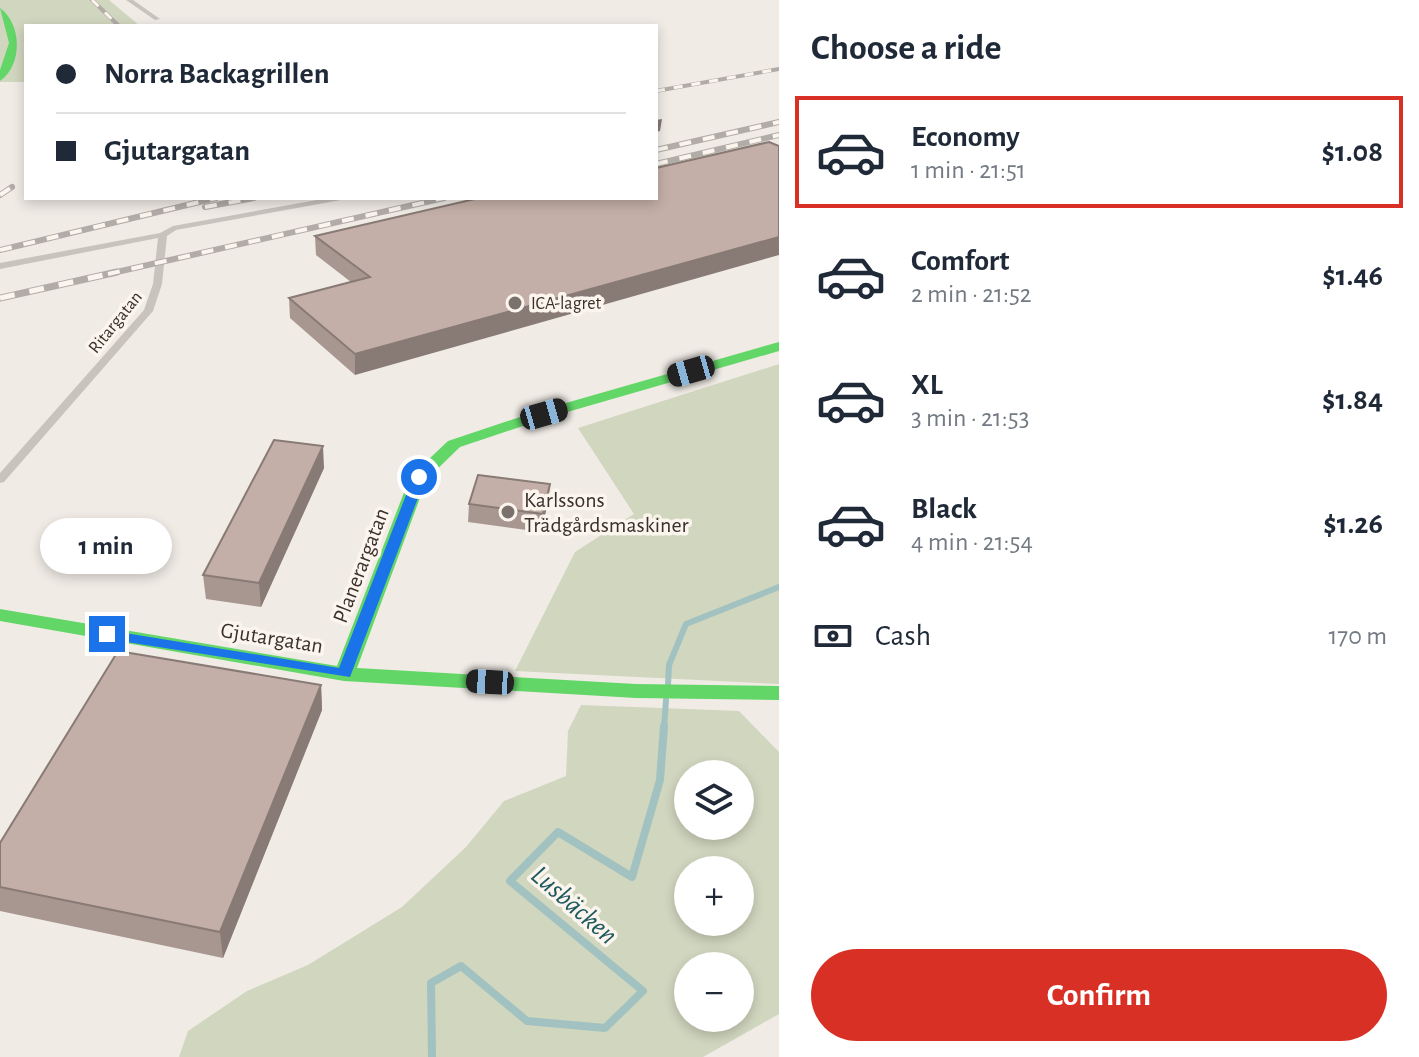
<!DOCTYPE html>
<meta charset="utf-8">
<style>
:root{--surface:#fff;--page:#f2f2f3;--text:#1f2937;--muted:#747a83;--line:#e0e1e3;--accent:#d93025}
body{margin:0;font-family:"Alegreya Sans",sans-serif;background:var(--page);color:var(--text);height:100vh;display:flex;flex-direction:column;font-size:30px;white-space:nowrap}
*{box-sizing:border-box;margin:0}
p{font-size:26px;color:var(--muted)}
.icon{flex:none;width:44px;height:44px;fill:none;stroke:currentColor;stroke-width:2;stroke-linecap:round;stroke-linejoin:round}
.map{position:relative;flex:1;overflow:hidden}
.side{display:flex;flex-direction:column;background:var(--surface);width:640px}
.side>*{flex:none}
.guide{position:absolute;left:24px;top:24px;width:634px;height:176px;border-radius:0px;box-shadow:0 4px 12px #0003;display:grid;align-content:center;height:176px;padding:0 32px;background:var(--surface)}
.controls{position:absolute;left:674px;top:760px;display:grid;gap:16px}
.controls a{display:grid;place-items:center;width:80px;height:80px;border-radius:50%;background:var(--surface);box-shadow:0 4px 12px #0003;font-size:40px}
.end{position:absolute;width:36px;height:36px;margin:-18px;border:10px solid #1a73e8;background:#fff;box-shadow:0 0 0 4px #fff}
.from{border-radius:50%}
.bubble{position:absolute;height:56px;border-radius:28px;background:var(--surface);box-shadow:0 4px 12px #0003;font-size:26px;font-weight:600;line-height:56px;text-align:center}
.car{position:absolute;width:24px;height:48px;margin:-24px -12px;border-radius:10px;box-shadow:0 0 6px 2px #0007;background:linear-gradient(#222 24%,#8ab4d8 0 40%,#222 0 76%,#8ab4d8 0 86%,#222 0)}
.guide b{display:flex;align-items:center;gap:28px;height:76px;font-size:30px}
.guide b+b{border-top:2px solid var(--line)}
.guide i{width:20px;height:20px;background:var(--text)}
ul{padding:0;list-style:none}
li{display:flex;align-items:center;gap:24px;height:112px;margin:0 16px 12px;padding:0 16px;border:4px solid transparent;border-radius:0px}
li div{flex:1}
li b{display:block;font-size:30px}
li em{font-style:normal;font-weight:600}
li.selected{border-color:var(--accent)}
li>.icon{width:72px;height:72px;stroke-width:1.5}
h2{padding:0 32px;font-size:36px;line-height:96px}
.pay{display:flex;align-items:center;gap:20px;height:88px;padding:0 32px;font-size:30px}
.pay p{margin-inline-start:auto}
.primary-button{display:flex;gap:16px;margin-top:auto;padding:16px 32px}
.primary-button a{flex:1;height:92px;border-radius:48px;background:var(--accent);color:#fff;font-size:32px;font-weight:600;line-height:92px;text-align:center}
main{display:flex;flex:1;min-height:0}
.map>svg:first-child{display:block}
</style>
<main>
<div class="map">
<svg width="779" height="1057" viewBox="0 0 779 1057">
<rect width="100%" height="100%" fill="#f0ebe5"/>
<g fill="#d1d6bf" fill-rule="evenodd">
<polygon points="0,0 109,0 140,26 26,26 26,82 0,82"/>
<polygon points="779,364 779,684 515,671 575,552 634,514 578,428"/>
<path d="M581,705L739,711L779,752V1014L703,1057H179L188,1031L247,991L308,965L402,907L466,847L504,801L566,776L568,731ZM688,774H740V826H688ZM740,870V922H688V870ZM740,966V1018H688V966Z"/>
</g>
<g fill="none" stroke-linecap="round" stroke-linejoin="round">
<g stroke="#a1c2c1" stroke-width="6">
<polyline points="668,685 669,665 686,624 779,587"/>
<polyline points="664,728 666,700"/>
</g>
<polyline stroke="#a1c2c1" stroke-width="8" points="432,1057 431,983 461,966 527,1021 605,1028 643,991 510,881 558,832 632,877 660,780 664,726"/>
<g fill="#c9c3be" fill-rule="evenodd">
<polygon points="126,0 133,0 160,19 155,20"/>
<polygon points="328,198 345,198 341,200 176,230 167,236 162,284 153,311 4,482 0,483 0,473 144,310 153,284 158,238 0,269 0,263 160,233 173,226"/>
</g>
<g fill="#63d668" fill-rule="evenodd">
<path d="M0,8C22,24 23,65 0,81V70L9,43Z"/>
<polygon points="779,342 779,351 550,417 460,447 427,479 357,668 636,684 779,686 779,700 636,698 344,681 0,621 0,609 337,666 410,477 448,441 538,411"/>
</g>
<g stroke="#b1aca8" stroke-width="4">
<g id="rail-far2">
<polyline points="92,0 119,26"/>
<polyline points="656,91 779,69"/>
</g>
</g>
<g stroke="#b1aca8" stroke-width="6">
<g id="rail-far1">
<polyline points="656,150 779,122"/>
<polyline points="656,164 779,135"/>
<polyline points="0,195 12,187"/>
<polyline points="205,207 254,198"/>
<polyline points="0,250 216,198"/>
<polyline points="108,274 444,198"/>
</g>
</g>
<g stroke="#b1aca8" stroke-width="7">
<polyline id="rail" points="0,298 117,272"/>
</g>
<use href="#rail-far2" stroke="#fbf5ee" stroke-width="3" stroke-dasharray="9" stroke-linecap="butt"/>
<use href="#rail-far1" stroke="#fbf5ee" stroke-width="4" stroke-dasharray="12" stroke-linecap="butt"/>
<use href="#rail" stroke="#fbf5ee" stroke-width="5" stroke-dasharray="15" stroke-linecap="butt"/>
</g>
<g fill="#a89690">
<polygon points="479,198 355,375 290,318 289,298 351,282 316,255 315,236"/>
<polygon points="324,468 261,607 206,599 203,575"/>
<polygon points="550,484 548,502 541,532 468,522 469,504"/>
<polygon points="321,685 322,710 223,958 0,911 0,843"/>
</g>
<g fill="#887a75">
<polygon points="662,119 660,131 656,132 656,120"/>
<polygon points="779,237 779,255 355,375 355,354"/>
<polygon points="323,446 324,468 261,607 259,583"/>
<polygon points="550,484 548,502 541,532 543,514"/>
<polygon points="321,685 322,710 223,958 220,932"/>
</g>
<g fill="#c3afa7" stroke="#887a75" stroke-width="2">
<polygon points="769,142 779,146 779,237 355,354 289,298 370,277 315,236 479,198 656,198 656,168"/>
<polygon points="274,440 323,446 259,583 203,575"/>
<polygon points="478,475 550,484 543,514 469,504"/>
<polygon points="118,651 321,685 220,932 0,887 0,843"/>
</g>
<polygon fill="#1a73e8" points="419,473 426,477 350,677 107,639 100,634 107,630 339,668 413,477"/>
<g fill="#7a716c" stroke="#fbf5ee" stroke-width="3">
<circle cx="515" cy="303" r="8"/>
<circle cx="508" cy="512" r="8"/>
</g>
<g text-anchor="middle" stroke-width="7" stroke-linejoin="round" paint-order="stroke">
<g font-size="18" fill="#3b302b" stroke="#fbf5ee" text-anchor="start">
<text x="531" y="309">ICA-lagret</text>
</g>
<g font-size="18" fill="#3b302b" stroke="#fbf5ee">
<text transform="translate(115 322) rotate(-51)" y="6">Ritargatan</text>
</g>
<g font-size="22" fill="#3b302b" stroke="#fbf5ee" text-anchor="start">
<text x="524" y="507">Karlssons<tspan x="524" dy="25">Trädgårdsmaskiner</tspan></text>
</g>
<g font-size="22" fill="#3b302b" stroke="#fbf5ee">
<text transform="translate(360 565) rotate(-69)" y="8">Planerargatan</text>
<text transform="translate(272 637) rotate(9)" y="8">Gjutargatan</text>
</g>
<g font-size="28" font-style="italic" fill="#1f5a5e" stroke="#fbf5ee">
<text transform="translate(575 904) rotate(41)" y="10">Lusbäcken</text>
</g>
</g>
</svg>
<div class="controls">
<a><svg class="icon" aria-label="layers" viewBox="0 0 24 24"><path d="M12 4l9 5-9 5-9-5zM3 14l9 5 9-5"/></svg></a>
<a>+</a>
<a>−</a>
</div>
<i class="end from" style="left:419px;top:477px"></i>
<i class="end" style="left:107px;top:634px"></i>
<div class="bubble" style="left:40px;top:518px;width:132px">1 min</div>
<i class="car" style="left:691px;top:371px;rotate:254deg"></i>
<i class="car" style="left:544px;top:414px;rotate:74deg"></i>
<i class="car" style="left:490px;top:682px;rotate:273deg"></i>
<div class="guide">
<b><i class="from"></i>Norra Backagrillen</b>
<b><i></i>Gjutargatan</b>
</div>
</div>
<section class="side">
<h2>Choose a ride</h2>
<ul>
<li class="selected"><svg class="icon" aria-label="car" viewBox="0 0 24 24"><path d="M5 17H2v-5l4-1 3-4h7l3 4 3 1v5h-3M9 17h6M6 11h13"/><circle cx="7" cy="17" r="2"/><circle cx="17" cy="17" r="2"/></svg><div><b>Economy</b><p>1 min · 21:51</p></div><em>$1.08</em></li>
<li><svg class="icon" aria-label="car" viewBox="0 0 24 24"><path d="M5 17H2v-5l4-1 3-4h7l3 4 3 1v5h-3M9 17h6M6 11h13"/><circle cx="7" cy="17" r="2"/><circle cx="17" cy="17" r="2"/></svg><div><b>Comfort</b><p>2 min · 21:52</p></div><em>$1.46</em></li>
<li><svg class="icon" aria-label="car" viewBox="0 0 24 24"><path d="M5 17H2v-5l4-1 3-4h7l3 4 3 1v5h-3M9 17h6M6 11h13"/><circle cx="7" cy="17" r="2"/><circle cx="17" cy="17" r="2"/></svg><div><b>XL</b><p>3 min · 21:53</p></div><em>$1.84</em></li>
<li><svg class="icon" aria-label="car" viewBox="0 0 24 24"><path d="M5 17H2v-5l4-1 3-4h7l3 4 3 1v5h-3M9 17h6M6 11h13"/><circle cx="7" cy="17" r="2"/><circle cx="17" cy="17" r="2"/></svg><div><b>Black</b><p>4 min · 21:54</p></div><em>$1.26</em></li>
</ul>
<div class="pay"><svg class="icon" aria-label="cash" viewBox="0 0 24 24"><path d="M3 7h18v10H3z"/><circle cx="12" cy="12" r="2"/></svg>Cash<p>170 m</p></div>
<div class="primary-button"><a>Confirm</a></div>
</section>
</main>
